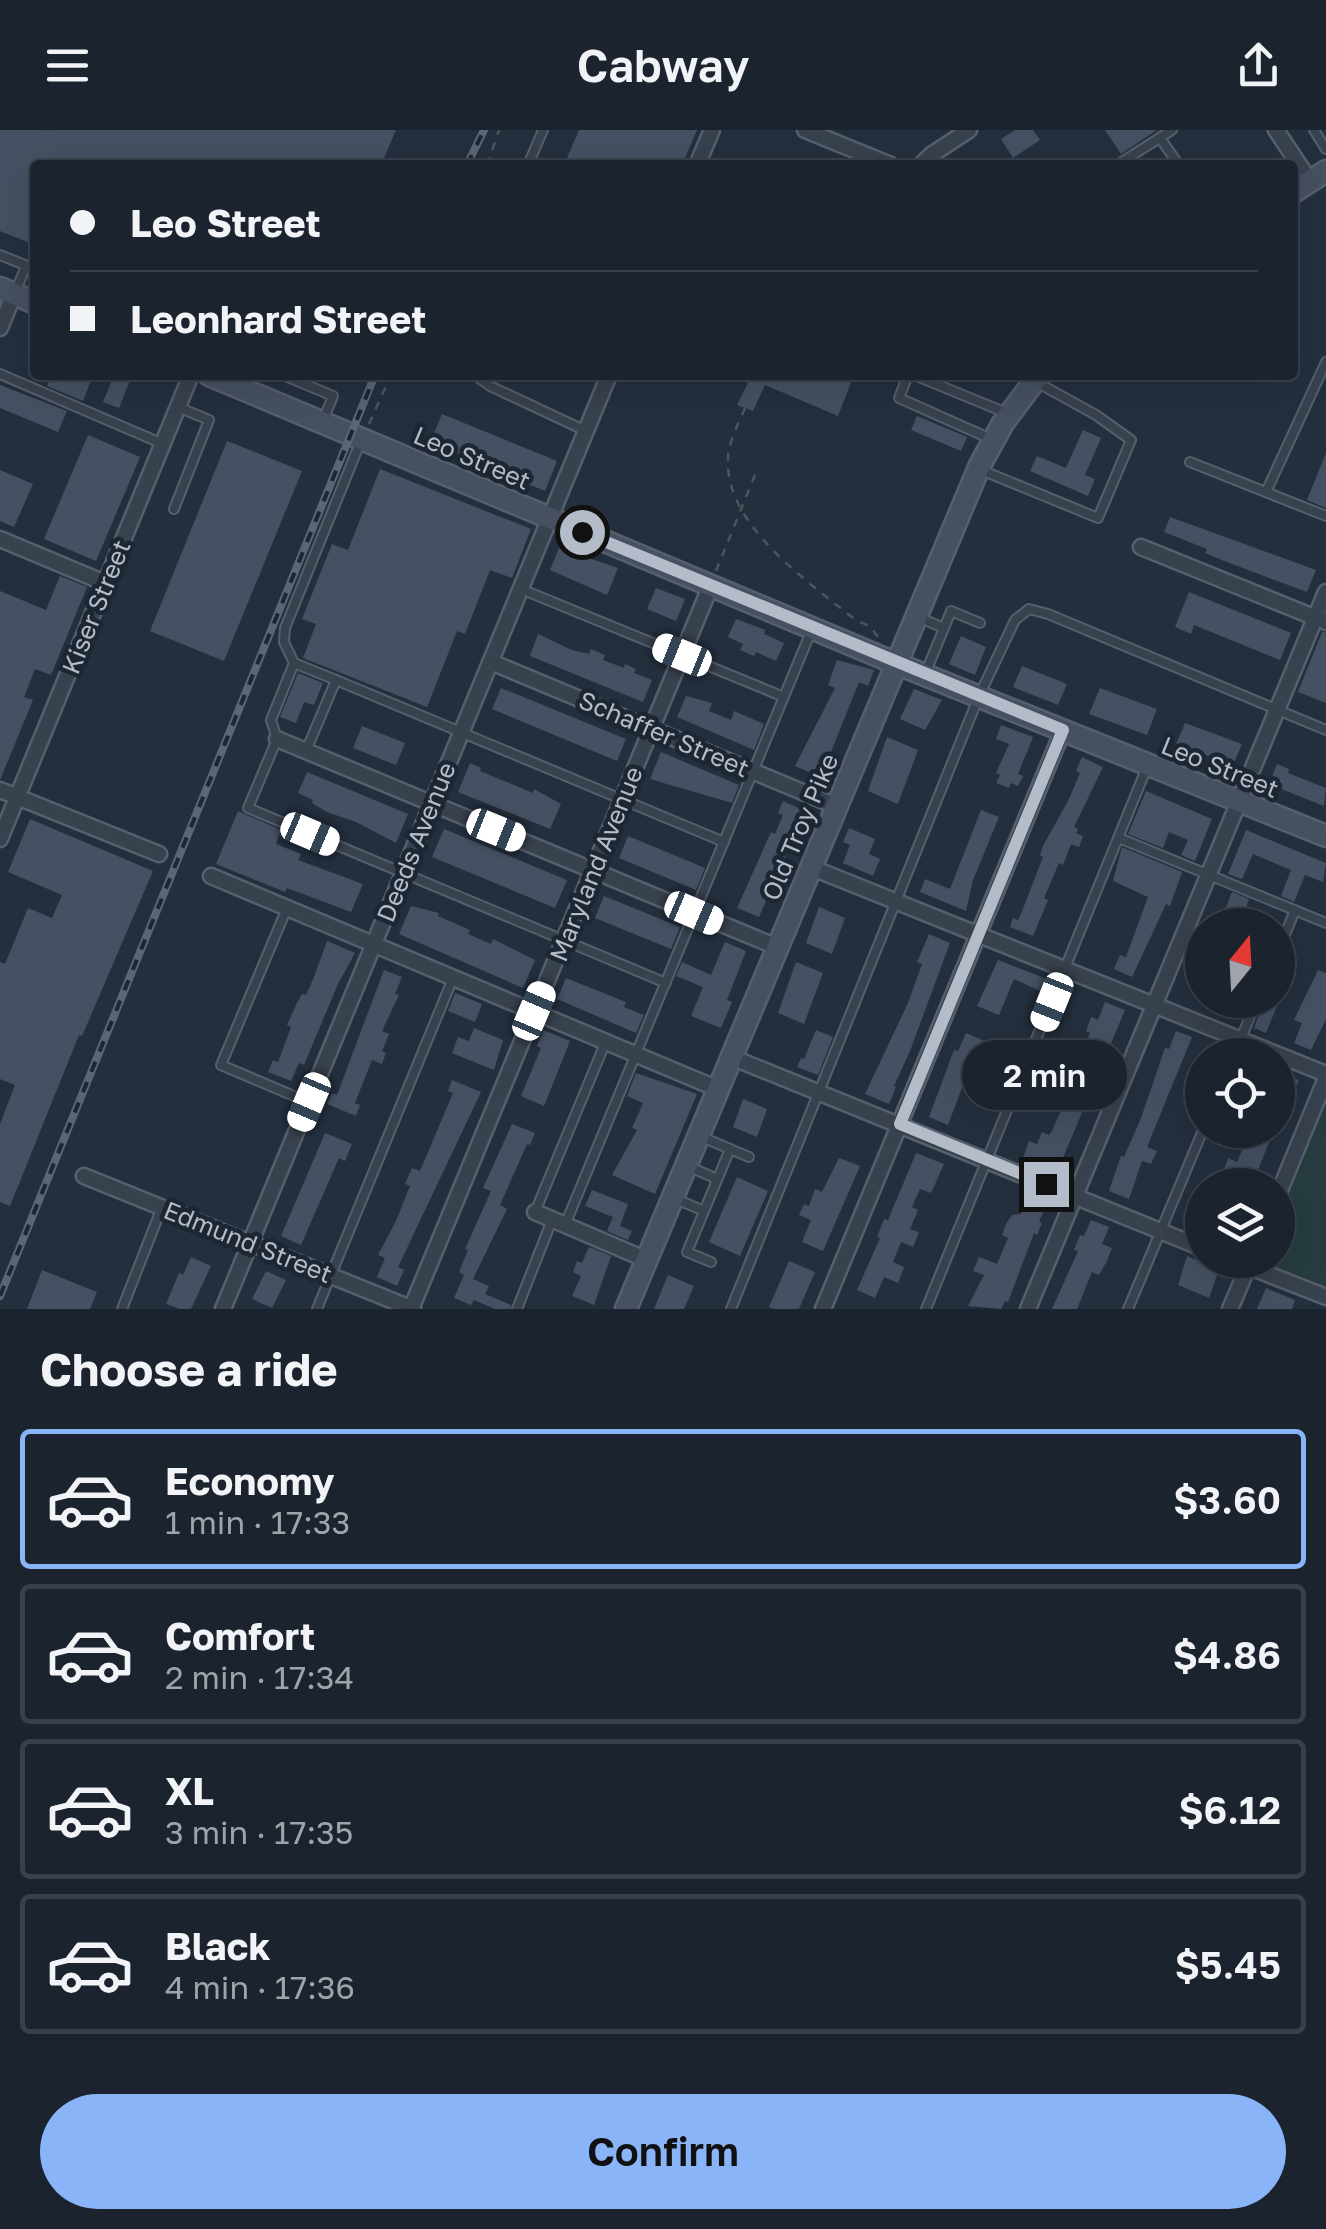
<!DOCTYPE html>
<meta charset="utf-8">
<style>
:root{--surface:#1b232e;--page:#282f3a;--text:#f1f3f6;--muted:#a0a4aa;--line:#39404a;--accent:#8ab4f8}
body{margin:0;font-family:"Golos Text",sans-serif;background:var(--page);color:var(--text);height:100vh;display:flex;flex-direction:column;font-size:38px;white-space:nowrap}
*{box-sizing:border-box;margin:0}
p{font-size:32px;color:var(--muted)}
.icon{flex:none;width:55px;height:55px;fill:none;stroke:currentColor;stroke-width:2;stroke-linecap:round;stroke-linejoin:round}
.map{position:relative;height:1179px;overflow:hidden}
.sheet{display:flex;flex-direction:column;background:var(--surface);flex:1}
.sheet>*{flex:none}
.guide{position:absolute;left:30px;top:30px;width:1268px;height:220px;border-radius:10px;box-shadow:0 10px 40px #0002,0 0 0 2px var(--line);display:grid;align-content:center;height:220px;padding:0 40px;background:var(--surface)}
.needle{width:65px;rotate:18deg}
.tools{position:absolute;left:1185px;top:778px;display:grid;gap:20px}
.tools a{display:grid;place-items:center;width:110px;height:110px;border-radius:50%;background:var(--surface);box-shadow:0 10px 40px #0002,0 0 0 2px var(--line);font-size:50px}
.end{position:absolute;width:45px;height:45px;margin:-22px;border:12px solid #b4bcc9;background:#111;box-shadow:0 0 0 5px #111}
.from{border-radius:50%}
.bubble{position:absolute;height:70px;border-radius:35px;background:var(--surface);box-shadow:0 10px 40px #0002,0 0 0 2px var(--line);font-size:32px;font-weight:600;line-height:70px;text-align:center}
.car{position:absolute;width:30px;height:60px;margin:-30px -15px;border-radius:12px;box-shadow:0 0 8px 2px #0007;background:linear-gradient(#fff 24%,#345 0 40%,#fff 0 76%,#345 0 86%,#fff 0)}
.guide b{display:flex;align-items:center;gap:35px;height:95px;font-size:38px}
.guide b+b{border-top:2px solid var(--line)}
.guide i{width:25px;height:25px;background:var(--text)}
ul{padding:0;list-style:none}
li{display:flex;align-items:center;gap:30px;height:140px;margin:0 20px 15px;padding:0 20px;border:5px solid var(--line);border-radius:10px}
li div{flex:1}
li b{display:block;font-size:38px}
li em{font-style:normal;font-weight:600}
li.active{border-color:var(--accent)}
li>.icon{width:90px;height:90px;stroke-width:1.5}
h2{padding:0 40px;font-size:45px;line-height:120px}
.action{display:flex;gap:20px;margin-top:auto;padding:20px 40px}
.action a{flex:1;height:115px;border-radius:60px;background:var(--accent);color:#111;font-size:40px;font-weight:600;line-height:115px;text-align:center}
header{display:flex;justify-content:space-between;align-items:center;height:130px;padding:0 40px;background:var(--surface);font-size:45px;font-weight:600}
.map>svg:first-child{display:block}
</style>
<header><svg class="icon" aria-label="menu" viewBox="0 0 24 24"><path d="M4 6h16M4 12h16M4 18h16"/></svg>Cabway<svg class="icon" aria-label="share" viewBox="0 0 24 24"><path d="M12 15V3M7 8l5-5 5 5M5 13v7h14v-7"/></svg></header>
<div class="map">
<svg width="1326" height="1179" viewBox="0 0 1326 1179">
<rect width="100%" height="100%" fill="#242f3e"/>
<polygon fill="#263c3f" points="1326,948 1326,1167 1251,1130 1278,1130 1278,1065"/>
<g fill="#455162">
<polygon points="0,0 396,0 381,35 35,35 35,115 0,101"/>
<polygon points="579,0 697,0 682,35 564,35"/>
<polygon points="1015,0 1033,0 1040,10 1013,28 1001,9"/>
<polygon points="1105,0 1157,0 1121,24"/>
<polygon points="52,245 93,245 83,271 47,256"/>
<polygon points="114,245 132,245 119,278 103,272"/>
<polygon points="730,245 854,245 838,286 765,255 753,281 737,275 748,253"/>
<polygon points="0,255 67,281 58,302 0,278"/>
<polygon points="442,284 557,331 545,361 430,313"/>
<polygon points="917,286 967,307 961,321 911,300"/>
<polygon points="1083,300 1101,308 1085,345 1095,349 1088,366 1030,341 1037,326 1066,338"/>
<polygon points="88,305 140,327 96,431 44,409"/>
<polygon points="227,311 302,341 224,531 150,501"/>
<polygon points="1326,323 1326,378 1307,370"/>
<polygon points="380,339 531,399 512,448 490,440 465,504 457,501 427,577 303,528 316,494 302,489 332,414 348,420"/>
<polygon points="0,340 33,354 14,397 0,391"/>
<polygon points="1170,387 1316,440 1307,462 1227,432 1205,423 1207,419 1164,402"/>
<polygon points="559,418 618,438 607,465 550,440"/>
<polygon points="60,446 87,457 51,545 35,539 24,567 33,570 0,650 0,461 46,480"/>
<polygon points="656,458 685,469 676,491 647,479"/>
<polygon points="1189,462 1291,503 1280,530 1194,495 1191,504 1175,497"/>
<polygon points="736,489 765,500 764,504 784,513 776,531 756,522 754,526 740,520 743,514 728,507"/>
<polygon points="1322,502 1326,502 1326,573 1298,562"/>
<polygon points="538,504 572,520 589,524 591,519 605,525 603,530 624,538 625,534 636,539 634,543 652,550 643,572 530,526"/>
<polygon points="961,506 986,517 975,545 949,534"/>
<polygon points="837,530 874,540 868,556 859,552 821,647 795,636 835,558 828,555"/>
<polygon points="1022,536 1067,554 1058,575 1013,557"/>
<polygon points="298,543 323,553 314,575 304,572 296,593 280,587"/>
<polygon points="501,558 626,609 617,631 492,579"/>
<polygon points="1100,558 1157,579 1147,605 1089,584"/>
<polygon points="914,559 942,570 925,600 900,589"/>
<polygon points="686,566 712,573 709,581 731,590 734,581 764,594 754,620 677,587"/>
<polygon points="1185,593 1242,614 1233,635 1176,614"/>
<polygon points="1001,595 1033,607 1018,644 1023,646 1018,656 1011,653 1009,658 996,653 1000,645 996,643 1009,614 996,609"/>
<polygon points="362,596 405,613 396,635 353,618"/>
<polygon points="887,607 918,620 898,674 868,661"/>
<polygon points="661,622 739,655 732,673 650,649"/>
<polygon points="1082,627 1103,637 1074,697 1078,699 1076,703 1083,706 1079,717 1071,714 1063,735 1059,733 1044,768 1048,770 1033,806 1010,797 1013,788 1018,790 1021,784 1043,727 1040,725 1043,716 1069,669 1080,643 1076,641"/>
<polygon points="470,633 481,638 480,641 533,663 534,659 561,674 550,699 458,662"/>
<polygon points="1277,634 1289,639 1288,643 1326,658 1324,676 1269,654"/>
<polygon points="307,642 408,684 396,713 356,692 327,682 312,673 313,670 298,663"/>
<polygon points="1146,661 1212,689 1195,731 1181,725 1188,710 1169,702 1163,718 1128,704"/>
<polygon points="783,671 805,681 759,787 737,778 771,702 775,704 783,685 778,683"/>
<polygon points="981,680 999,687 973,750 966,781 920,762 925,749 950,759"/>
<polygon points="238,681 281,700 276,714 301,724 298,730 363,754 351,782 287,758 285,762 216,734"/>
<polygon points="30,689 153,741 82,906 79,905 10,1076 0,1072 0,994 15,955 0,949 0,832 5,834 28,778 52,788 62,765 8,742"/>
<polygon points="849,698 875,709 869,724 880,729 873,746 843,733 850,715 843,712"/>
<polygon points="444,699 567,750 555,778 432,727"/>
<polygon points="1246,700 1326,733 1323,752 1305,745 1294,772 1281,766 1291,740 1253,724 1242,749 1228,744"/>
<polygon points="628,706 705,738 696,760 619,728"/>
<polygon points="1122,717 1182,742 1170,776 1166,774 1132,847 1114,839 1120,825 1126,827 1148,767 1113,751"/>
<polygon points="1232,762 1249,769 1243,786 1239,795 1219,795"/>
<polygon points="604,766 680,797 671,819 595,788"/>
<polygon points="411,776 439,783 438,786 470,800 468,804 491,814 493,809 535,830 523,858 399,804"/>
<polygon points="819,777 845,788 832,824 806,813"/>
<polygon points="929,804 950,813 910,921 894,956 896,957 889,974 865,964 908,873 922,834 917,832"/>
<polygon points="327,811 355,823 338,854 304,935 299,933 291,951 268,942 273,930 278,932 291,897 287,895 297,873 302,864 306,865 314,847"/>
<polygon points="725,812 746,821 727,870 732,872 721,898 691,886 703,857 676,846 682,832 711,845"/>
<polygon points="1280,829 1294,834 1266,903 1254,898 1264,870 1278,870"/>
<polygon points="998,830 1052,851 1047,864 1014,849 999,885 977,876"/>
<polygon points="796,832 823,843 804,894 778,883"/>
<polygon points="384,840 402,847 395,864 399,865 382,901 389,904 382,921 386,923 382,934 372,930 355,973 360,975 356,986 327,974 332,963 337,965"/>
<polygon points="1318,840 1326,843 1326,889 1311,920 1294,913 1302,893 1294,890"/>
<polygon points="566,848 626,872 624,877 644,885 636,903 557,869"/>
<polygon points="455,863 482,874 475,892 448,881"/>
<polygon points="1105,872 1125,880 1057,1042 1023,1028 1029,1011 1037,1014 1042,1002 1049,1005 1052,1001 1062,978 1056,976 1069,944 1074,946 1084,920 1090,903 1086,901 1091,887 1098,890"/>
<polygon points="474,898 503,910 494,940 452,923 458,907 469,911"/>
<polygon points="543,900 570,911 544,976 521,966 541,918 537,916"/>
<polygon points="816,900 833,907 818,945 797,937 801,928 804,929"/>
<polygon points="1176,901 1192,907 1147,1017 1157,1021 1151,1034 1142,1031 1129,1069 1109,1061 1121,1026 1124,1027 1141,988 1165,918 1169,919"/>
<polygon points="966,903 987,912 978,942 969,939 948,995 929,987 954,920 958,921"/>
<polygon points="1278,942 1299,950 1278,995"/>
<polygon points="636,943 697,964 655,1064 612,1045 637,1000 632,998 643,973 627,966"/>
<polygon points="452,950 481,962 398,1137 404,1140 397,1156 377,1147 385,1128 378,1125 396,1091 410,1056 405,1054 412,1038 420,1041 453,963 448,961"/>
<polygon points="743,969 767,979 757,1007 733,997"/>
<polygon points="512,994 535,1003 530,1015 527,1014 500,1075 507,1079 473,1149 489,1156 485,1164 511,1175 510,1179 495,1179 474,1170 471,1175 454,1168 464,1145 459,1142 468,1120 465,1119 491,1061 483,1058"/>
<polygon points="1257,1000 1274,1000 1252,1055 1224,1055 1229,1044 1223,1042 1228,1028 1237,1032 1245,1013 1251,1015"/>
<polygon points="325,1003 352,1014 345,1031 339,1028 301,1115 281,1106"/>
<polygon points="916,1023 944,1034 931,1063 920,1059 912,1077 918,1080 910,1099 919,1102 913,1117 901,1112 893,1132 904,1137 898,1153 884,1147 875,1168 857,1160 880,1108 877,1107 884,1089 888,1090"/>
<polygon points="839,1028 860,1036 823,1121 802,1112 811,1090 799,1085 804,1074 809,1076 815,1059 822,1062"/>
<polygon points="737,1047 768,1061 740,1126 709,1112"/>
<polygon points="592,1060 628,1074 620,1096 632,1101 628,1110 607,1101 613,1087 585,1076"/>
<polygon points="1029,1065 1047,1073 1039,1092 1042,1093 1037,1105 1034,1103 1008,1172 1005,1171 1001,1179 968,1176 984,1145 973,1141 979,1127 997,1134 1008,1108 1002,1105 1006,1094 1012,1085 1021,1084"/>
<polygon points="1091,1090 1109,1097 1102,1114 1112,1118 1106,1133 1099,1145 1092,1142 1077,1179 1052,1179 1078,1121 1074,1120 1080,1105 1084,1106"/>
<polygon points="589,1117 611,1126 594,1175 572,1166 581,1146 573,1142 577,1131 582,1133"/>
<polygon points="1187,1126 1219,1140 1209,1168 1178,1155"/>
<polygon points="191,1127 211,1136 191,1179 180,1179 166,1174 179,1143 183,1145"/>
<polygon points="789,1131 815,1142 799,1179 774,1179 769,1177"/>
<polygon points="42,1140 97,1162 90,1179 27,1179"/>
<polygon points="266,1141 286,1150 272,1178 252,1169"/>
<polygon points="668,1145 694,1156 684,1179 654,1179"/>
<polygon points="1266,1158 1295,1170 1292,1179 1257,1179"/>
</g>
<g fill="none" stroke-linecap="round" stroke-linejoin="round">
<g stroke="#565f6c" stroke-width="12">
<g id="lane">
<polyline points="1314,0 1326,19"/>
<polyline points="1160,8 1179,35"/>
<polyline points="528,35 543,0"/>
<polyline points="1117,35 1172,0"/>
<polyline points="0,125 35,139"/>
<polyline points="16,160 26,136"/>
<polyline points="0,244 163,314"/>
<polyline points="283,245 333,266 323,291"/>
<polyline points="475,245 490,256 586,301"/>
<polyline points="908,245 899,268 991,309"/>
<polyline points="914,245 1009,284"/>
<polyline points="360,313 285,498 284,512 294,533 271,590 277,609 248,678 666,853"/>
<polyline points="1190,332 1326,386"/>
<polyline points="981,340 1098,388 1131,310 1096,285 1038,253"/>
<polyline points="1266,362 1326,232"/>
<polyline points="174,379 209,290 178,277"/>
<polyline points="521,459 784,567"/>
<polyline points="920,488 944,498 925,544"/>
<polyline points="944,498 951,481 980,493"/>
<polyline points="294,533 336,550"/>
<polyline points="306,621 336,550 724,712"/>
<polyline points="1119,708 1326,793"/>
<polyline points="287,778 221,935 308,972"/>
<polyline points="1278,822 1295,780"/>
<polyline points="1234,925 1257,870"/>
<polyline points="702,1007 730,1019"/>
<polyline points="690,1037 717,1049"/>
<polyline points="676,1069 704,1081"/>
<polyline points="535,1082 606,911"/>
<polyline points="565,1095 812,499"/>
<polyline points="711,1132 687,1122 730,1019 749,1027"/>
<polyline points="122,1179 162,1077"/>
<polyline points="317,1179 453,848"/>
<polyline points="517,1179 552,1090"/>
<polyline points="731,1179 979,566 1015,490 1029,479 1048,484 1326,600"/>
<polyline points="926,1179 1147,637"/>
<polyline points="1128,1179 1203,1000"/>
</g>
</g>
<g stroke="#565f6c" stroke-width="19">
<g id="street">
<polyline points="805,0 891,35"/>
<polyline points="1276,0 1310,51"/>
<polyline points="697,35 712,0"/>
<polyline points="921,35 931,25 969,0"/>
<polyline points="0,198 14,164"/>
<polyline points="0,409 105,453"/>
<polyline points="1141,417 1326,492"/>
<polyline points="491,532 836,676"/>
<polyline points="277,609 777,817"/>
<polyline points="0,660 159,724"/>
<polyline points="0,709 191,245"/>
<polyline points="810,737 1326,944"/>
<polyline points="211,746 718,959"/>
<polyline points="731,927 1202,1118"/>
<polyline points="84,1046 413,1179"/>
<polyline points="1278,1065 1326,948"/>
<polyline points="535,1082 647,1130"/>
<polyline points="1232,1130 1326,1167"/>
<polyline points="223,1179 609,245"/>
<polyline points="411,1179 711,455"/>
<polyline points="823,1179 1063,600"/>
<polyline points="1028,1179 1326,462"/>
<polyline points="1230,1179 1251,1130"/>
</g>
</g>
<g stroke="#565f6c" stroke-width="25">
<g id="secondary">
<polyline points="1292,63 1326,41"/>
<polyline points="0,158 35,173"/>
<polyline points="209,245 895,533 1326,706"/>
<polyline points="626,1179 980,335 1003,293 1039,245"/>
</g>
</g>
<g stroke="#44595c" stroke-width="2.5" stroke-dasharray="8 8" stroke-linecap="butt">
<polyline points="487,35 499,0"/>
<path d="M745,278C738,295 728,312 728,330C725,396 811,454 857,491L870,496L878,507"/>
<polyline points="369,294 391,245"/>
<polyline points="716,441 755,345"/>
</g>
<use href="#lane" stroke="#38414e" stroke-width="8"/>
<use href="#street" stroke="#38414e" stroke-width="14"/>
<use href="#secondary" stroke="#465061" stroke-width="20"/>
<g stroke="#5a6575" stroke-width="8">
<g id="rail">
<polyline points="467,35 484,0"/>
<polyline points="0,1166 375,245"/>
</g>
</g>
<use href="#rail" stroke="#1d2633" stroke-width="4" stroke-dasharray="11" stroke-linecap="butt"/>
</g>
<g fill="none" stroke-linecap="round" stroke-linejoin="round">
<polyline stroke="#b4bcc9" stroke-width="12" points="582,402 1063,600 900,994 1046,1054"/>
</g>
<g text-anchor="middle" stroke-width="9" stroke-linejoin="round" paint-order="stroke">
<g font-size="25" fill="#b4bcc9" stroke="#1d2633">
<text transform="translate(472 328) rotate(23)" y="9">Leo Street</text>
<text transform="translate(96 477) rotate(-68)" y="9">Kiser Street</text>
<text transform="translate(664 604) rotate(23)" y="9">Schaffer Street</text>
<text transform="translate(1220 637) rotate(22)" y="9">Leo Street</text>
<text transform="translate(800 697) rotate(-67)" y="9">Old Troy Pike</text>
<text transform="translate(416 712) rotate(-68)" y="9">Deeds Avenue</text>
<text transform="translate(596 734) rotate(-68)" y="9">Maryland Avenue</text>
<text transform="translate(248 1112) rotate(22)" y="9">Edmund Street</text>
</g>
</g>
</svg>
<div class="tools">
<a><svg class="needle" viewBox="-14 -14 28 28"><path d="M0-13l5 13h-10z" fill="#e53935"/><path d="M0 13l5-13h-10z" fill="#a0a4aa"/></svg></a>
<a><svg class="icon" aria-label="locate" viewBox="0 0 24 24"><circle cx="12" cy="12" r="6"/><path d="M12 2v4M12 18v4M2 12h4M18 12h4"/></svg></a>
<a><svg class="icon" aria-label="layers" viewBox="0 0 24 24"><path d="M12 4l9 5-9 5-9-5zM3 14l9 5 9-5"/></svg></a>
</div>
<i class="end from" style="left:582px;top:402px"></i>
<i class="end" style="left:1046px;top:1054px"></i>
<div class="bubble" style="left:962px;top:910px;width:165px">2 min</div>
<i class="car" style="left:682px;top:525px;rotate:292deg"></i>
<i class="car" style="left:496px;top:700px;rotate:112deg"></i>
<i class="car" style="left:310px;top:704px;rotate:113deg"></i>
<i class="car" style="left:694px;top:783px;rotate:113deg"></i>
<i class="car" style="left:1052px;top:872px;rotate:202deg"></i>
<i class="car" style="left:534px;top:881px;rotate:23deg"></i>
<i class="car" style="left:309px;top:972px;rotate:203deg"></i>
<div class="guide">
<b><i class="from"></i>Leo Street</b>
<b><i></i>Leonhard Street</b>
</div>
</div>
<section class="sheet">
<h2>Choose a ride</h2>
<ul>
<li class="active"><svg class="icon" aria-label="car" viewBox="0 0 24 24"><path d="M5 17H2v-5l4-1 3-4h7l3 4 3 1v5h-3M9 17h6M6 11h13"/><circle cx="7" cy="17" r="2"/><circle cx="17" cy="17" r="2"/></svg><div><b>Economy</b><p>1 min · 17:33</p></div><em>$3.60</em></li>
<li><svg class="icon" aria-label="car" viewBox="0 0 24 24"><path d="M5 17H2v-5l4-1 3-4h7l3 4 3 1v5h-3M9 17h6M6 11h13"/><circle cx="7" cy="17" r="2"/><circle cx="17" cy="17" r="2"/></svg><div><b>Comfort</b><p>2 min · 17:34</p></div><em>$4.86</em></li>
<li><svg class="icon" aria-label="car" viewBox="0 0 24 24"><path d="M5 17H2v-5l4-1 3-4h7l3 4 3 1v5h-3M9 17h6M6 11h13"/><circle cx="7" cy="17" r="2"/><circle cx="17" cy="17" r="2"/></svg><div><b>XL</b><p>3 min · 17:35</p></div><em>$6.12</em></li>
<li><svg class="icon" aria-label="car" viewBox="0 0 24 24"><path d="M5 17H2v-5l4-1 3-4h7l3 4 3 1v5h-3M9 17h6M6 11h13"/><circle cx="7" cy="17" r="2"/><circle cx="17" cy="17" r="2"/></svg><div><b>Black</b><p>4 min · 17:36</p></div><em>$5.45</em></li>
</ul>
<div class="action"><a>Confirm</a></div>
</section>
